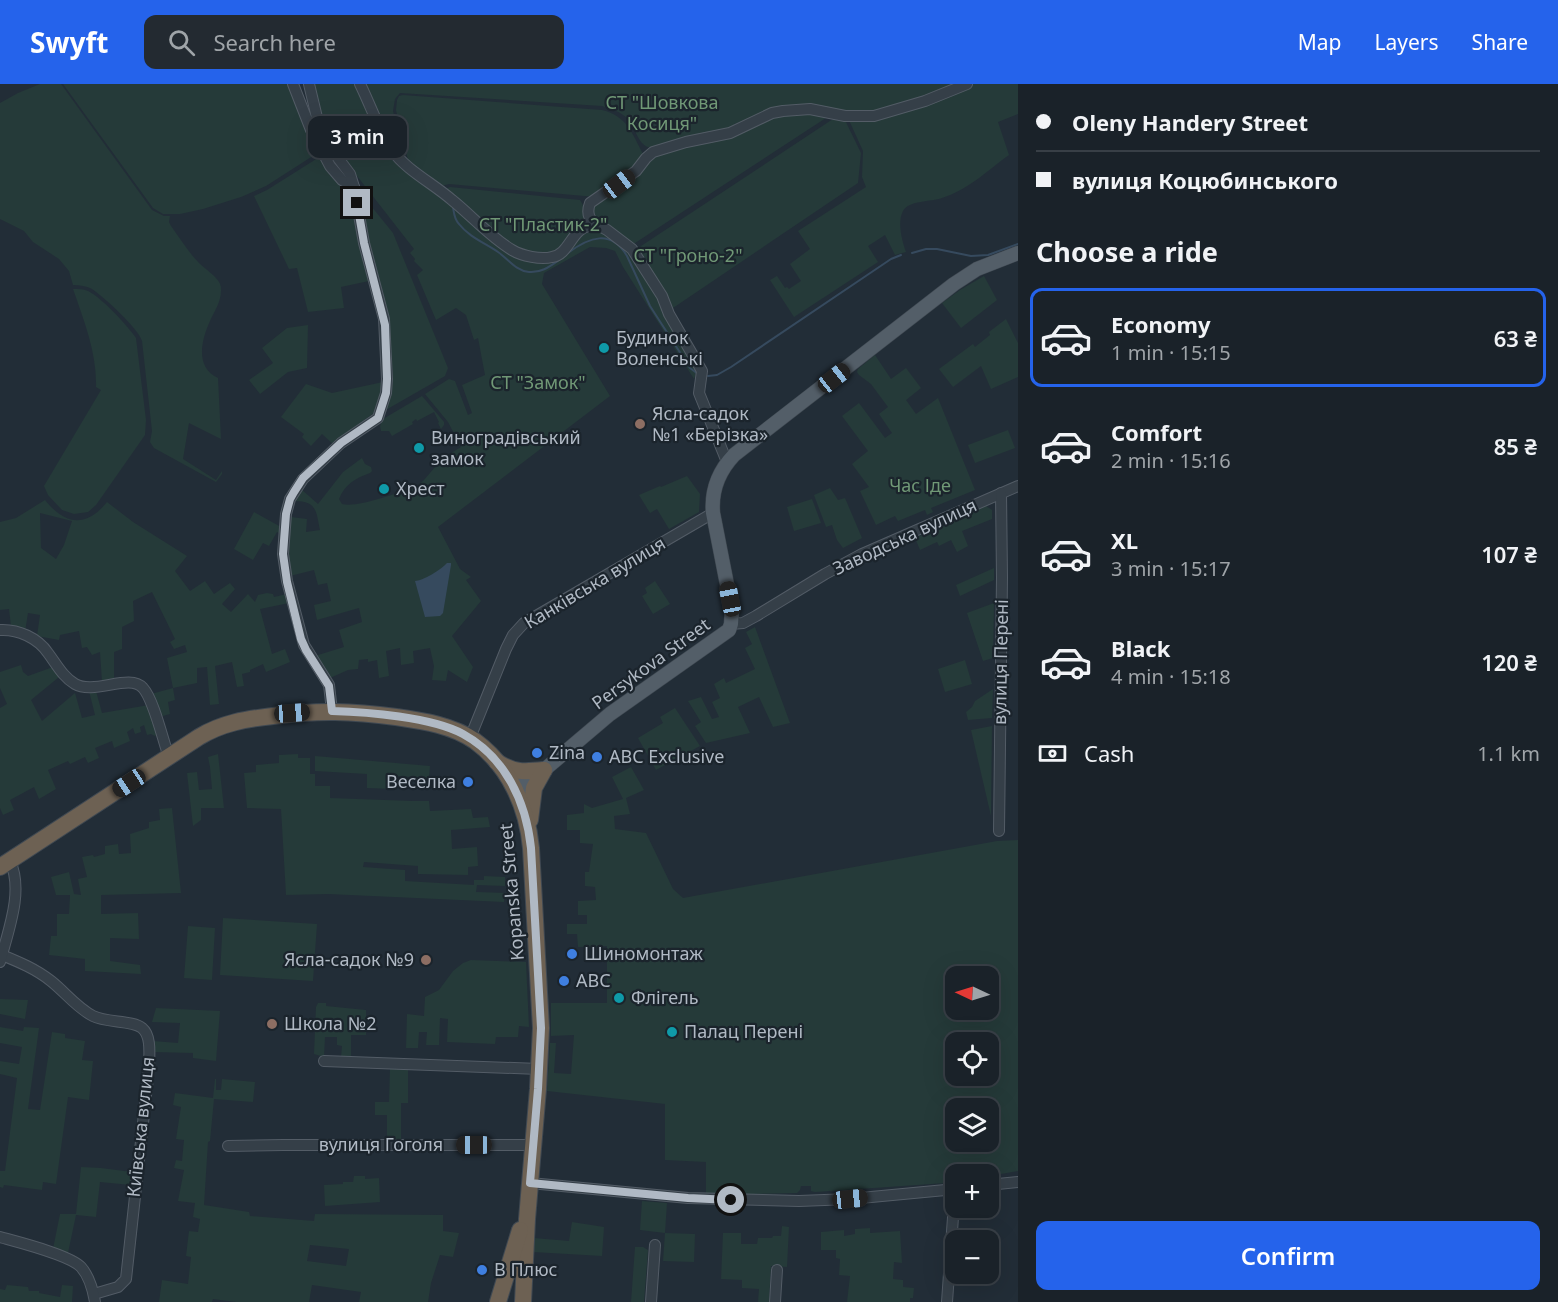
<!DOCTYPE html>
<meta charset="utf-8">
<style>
:root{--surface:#1a2229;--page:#232a31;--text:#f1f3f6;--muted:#9fa4a8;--line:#383f46;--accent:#2563eb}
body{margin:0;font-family:"Noto Sans",sans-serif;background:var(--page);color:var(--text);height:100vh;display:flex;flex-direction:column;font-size:22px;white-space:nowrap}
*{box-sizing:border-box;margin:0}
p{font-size:20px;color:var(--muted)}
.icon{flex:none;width:33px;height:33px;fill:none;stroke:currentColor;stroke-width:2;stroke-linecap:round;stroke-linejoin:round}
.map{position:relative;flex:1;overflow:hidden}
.side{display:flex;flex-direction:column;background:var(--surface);width:540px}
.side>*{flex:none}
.guide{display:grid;align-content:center;height:132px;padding:0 18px;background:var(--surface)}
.needle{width:39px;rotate:274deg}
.tools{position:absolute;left:945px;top:882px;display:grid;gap:12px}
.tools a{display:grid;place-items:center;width:54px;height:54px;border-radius:12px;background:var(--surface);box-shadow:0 6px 24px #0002,0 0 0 2px var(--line);font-size:30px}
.end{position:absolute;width:27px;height:27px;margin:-14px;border:8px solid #b0b9c4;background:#111;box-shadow:0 0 0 3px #111}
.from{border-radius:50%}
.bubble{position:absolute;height:42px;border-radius:12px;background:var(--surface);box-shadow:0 6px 24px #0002,0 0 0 2px var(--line);font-size:20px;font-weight:600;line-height:42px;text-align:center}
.car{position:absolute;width:18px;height:36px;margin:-18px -9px;border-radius:8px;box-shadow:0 0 4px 2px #0007;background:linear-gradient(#222 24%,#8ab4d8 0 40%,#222 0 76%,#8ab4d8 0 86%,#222 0)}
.guide b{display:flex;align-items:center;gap:21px;height:57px;font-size:22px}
.guide b+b{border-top:2px solid var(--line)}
.guide i{width:15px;height:15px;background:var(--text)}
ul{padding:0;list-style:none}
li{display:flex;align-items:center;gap:18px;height:99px;margin:0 12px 9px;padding:0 6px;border:3px solid transparent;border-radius:12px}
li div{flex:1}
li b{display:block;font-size:22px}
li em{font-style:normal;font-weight:600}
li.current{border-color:var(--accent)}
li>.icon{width:54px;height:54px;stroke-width:1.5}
h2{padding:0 18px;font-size:27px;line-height:72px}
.pay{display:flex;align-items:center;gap:15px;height:66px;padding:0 18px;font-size:22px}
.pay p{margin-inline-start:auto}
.primary-button{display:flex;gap:12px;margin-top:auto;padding:12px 18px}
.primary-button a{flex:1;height:69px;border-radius:12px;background:var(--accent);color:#fff;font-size:24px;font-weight:600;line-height:69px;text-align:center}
header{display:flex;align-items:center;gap:36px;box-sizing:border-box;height:84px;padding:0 30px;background:var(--accent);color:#fff}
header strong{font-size:28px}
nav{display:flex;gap:33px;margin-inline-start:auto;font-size:21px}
.search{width:420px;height:54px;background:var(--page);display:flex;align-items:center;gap:15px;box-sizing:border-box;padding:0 21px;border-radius:12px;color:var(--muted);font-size:22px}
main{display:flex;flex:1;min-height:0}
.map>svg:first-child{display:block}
</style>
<header>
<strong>Swyft</strong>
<div class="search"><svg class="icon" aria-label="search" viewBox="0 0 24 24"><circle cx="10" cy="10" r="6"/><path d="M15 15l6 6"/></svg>Search here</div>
<nav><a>Map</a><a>Layers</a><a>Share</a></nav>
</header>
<main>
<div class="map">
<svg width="1018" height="1218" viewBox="0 0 1018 1218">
<rect width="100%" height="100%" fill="#222d37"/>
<g fill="#253a39" fill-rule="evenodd">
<path d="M40,0H61L152,126L164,132H170L169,138L171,142C180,154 188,168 199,179C205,185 215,191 219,198C221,201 221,204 221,207C221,218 214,228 210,237C201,257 195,283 218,294L221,355L189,339L183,375L216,396L222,387V390L216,398L154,364L150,358L152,347L142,257C138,244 104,213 92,205C86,202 80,201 73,201L69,187L59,175L33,158L24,147L0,135V19L18,9Z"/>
<polygon points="63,0 290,0 319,68 266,102 241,113 203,125 180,130 163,130 153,124"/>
<polygon points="311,0 359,0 374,35 338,53 329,52 327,50"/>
<path d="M362,0H955L956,3L877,28L761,31L734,40V44L652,64C638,63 636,44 628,35C621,28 612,25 602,22L400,9L395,15L393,27L406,77L398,71Z"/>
<path d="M972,0H1018V30L998,38L1009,71C988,86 968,106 942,114C931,118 909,116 903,127C897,138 902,157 906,168L895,171L885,151L868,162L878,178L794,233L770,196L777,192L785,204L787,203L789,205L801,197L790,180L810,165L798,147L866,103L862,93L863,67L848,34Z"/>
<path d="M403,11L602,26C627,32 632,49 643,70L641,76L596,113L449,100L438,103L408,76L396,26L397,16L399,12Z"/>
<polygon points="813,28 829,32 632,161 591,129 591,123 648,75 778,31"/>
<polygon points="836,33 844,34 861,69 858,99 673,224 637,168 638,164"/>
<path d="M359,49L423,101L426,100L484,148L540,177L583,150L594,147H601L628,163L659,212L697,286L694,295L623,183L615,167L606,164L590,163L544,189L542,200L610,312L438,443L460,485L471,493L466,496L481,517L452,552L473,583L467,598L448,586L446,597L432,596L434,582L430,564L413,567L414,579L401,581L400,564L386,567L389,592L379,594L377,576L368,578V575L359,576L358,585L348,586L330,594L315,572L344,563L339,546L362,538L359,524L317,536L314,521L331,517L327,499L318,501L314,486L290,492L288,478L291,433L307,435L306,448L320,446C316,427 317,417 294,417L301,405L318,420L343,388L362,374L365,380L371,383L372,387L370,389C356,394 345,400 339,415L342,420C358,424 396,409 413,404L423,397L443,374L461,363L448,338L425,310L449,295L455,297L468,331L472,329L462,301L485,291L478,254L474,256L466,231L456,224L436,236L417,191L423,186L414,177L415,175L410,169L414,165L343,74L342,71L346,54Z"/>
<polygon points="321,72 340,99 350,107 369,197 341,203 344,224 308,228 297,184 289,185 254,112 267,106"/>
<path d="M450,103L580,116C586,124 583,131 586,139L552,171L517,166L443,106Z"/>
<polygon points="358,106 393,149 448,284 445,292 384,327 392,303 393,293 389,239 367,158"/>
<polygon points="984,192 997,216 961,244 942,219 960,206"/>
<path d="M73,205C78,205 83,205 88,207C101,213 128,242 136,254L146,336L145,351L96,421L88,428L74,430L62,426L48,411L44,402L101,306L96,303C97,269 84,237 73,205Z"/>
<polygon points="1006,235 1018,259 1018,293 991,305 981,282 953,303 939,285 973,260 975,263 990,251 989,248"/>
<polygon points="308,241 307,284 288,288 260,310 249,296 273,279 262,264 287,244"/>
<polygon points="875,271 891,295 906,284 921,304 906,316 916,330 938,314 975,406 931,424 933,428 927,431 925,426 898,437 895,432 876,441 860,407 869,403 852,380 868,367 842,332 859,319 885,354 892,349 879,330 888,323 871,300 859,291 857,288 858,285"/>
<polygon points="383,298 375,328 333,360 322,350 311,362 302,353 304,350 281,333 306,300 332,309"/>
<polygon points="422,312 444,338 444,341 441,345 438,339 439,338 434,328 417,337 416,335 412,338 413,340 392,352 389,347 381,347 380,342 383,335"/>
<polygon points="1008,346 1015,364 975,379 968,361"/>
<polygon points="687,392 700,410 699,428 669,445 657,425 650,429 639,411 660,402 661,403"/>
<polygon points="830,404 838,416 845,414 862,454 843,464 837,456 832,441 826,443 814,411"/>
<polygon points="812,415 821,439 794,447 787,423"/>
<path d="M45,416C65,441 86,444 107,418L133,438L187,472L175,487L190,507L205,497L214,510L230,499L235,505L222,520L231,528L248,510L255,518L258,511L267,509L273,510L274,513L287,510L289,519L260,525L272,570L285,565L290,578L266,588L263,580L250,586V588L242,590L244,602L237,603L232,578L215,582L219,620L210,621L207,583L197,584V599L173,604L175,616L168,618L170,630L159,633L151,610L173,604L167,574L187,568L185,561L174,565L170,558L175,555L152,508L133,517L134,537L122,543V565L114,568V596L102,598L100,568L92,571L87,563L82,564L79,547L60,551L59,556L37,552L40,531L28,529L25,548L11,542L9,525L0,526V438L16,434ZM40,429L72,437L64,461L56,475L41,464Z"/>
<polygon points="986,422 992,426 992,435 962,447 968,462 957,468 951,456 939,462 937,458 920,466 915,454"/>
<polygon points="254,428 281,443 281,450 277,448 269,462 263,459 253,476 234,465"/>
<polygon points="994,484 994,496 960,512 956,501"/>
<polygon points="655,497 670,520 653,530 642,512 647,509 645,504"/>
<polygon points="994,519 993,574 983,577 967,529"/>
<polygon points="755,543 790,639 773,643 759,613 738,623 750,649 706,659 695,642 701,638 688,617 701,613 712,635 719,633 712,618 720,614 714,600 724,594 726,599 755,585 745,564 752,560 746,548"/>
<polygon points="965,576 972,600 945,608 938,585"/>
<polygon points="21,581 23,588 28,592 53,583 59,593 31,616 42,637 75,609 82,634 95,631 89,607 96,607 102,629 149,621 157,651 155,652 151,650 147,651 144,641 140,643 141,648 135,650 133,644 127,648 130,657 114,664 112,657 95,664 99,674 88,679 85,673 70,680 68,677 48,686 56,705 39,715 34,703 10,716 14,726 3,731 0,724 0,624 7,620 0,604 0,588"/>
<polygon points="993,605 992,634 968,636 966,628 972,623 975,617"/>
<polygon points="675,624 700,662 656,686 638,654 663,639 660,633"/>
<polygon points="992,642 991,732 971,646"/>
<polygon points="218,670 224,724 201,724 201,736 193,742 187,689 197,688 199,706 212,705 210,683 208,673"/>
<polygon points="298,670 298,674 310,674 310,690 315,690 315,702 330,702 330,714 412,717 429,717 430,727 471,725 473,734 488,733 490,743 451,746 452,765 477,763 478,782 468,783 468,791 418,790 418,782 364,778 363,783 405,786 405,797 474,801 474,796 484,796 484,792 505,793 505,802 477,801 476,808 505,809 504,818 328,810 286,811 281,725 247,724 244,689 256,688 256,681 279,679 279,671"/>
<polygon points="315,672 430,682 429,694 396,692 395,705 367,704 367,690 315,687"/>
<path d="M631,683L644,706L626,714L630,730L614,732L615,745L646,749L673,805L683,814L997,757L1018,756V1087L989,1092L988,1090H956L955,1097L946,1099L815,1108L811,1107V1102H801L800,1106L797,1109L706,1111V1078L665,1076V1020L547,1007L550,959H556L554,989L571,990L574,951L551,952V919H607V862L578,863L577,850H567V840H587V831H578V817L596,816L595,803L585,802V788H589L593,760L580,759V746H567V731L584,729V720L592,724L623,715L612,693ZM956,892H988V926H956ZM956,958H988V992H956ZM956,1024H988V1058H956Z"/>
<polygon points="172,724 181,809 101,811 101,830 138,829 139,855 110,854 110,877 140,881 141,890 85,887 85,875 49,871 51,852 57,852 57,830 69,830 70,811 56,811 51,793 69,788 74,810 81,811 78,795 87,793 82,773 93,771 94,773 105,770 105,762 118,760 119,770 131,769 130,750 149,744 149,738 160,736 159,725"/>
<polygon points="223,834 317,840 313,897 220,891"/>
<polygon points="188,842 215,844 212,896 184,894"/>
<polygon points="471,876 526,878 529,943 519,942 518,953 496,953 495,960 447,958 448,935 440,934 439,961 426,961 427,948 419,948 418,964 406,964 407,930 424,932 425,913 439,906 453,887 463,879"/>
<polygon points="0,915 28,916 25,935 0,930"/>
<polygon points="318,919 326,919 326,922 366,926 366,951 351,951 351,974 341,973 342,962 337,961 337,953 325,953 324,973 314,970 316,923"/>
<polygon points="156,924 220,927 216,977 193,974 193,969 153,968 153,957 178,959 180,939 152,938"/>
<polygon points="0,943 23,947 24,943 39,944 28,1025 40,1026 52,948 65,950 65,954 85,957 82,976 93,977 89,1016 68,1013 56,1100 43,1098 42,1106 4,1101 3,1104 0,1103 0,1087 5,1087 17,994 0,990 0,977 19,980 22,963 0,959"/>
<polygon points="390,984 408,984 408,1019 401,1019 401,1055 387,1055 387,1031 375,1031 375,1018 389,1018"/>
<path d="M215,995H216V1006H221L222,995L255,998L253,1018L214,1015L210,1057L208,1058L204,1121L249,1128L250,1132L314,1137L315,1130L443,1131V1147L459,1149L453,1173L440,1171L431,1199L428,1218H359L361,1208L312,1201L309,1218H236L213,1215L212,1218H159L162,1196L188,1200L191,1173L186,1172L189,1147L198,1148L200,1135L193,1133L195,1119L178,1117L184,1086L174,1084L176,1076L182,1077L184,1056L176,1055L181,1023L173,1021L175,1009L213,1014ZM310,1161L349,1165L346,1182L307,1177Z"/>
<polygon points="81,1083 101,1084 132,1088 131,1101 100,1098 96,1133 76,1131 68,1169 53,1165 60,1130 76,1130"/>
<polygon points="354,1092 365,1092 365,1095 379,1094 380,1118 325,1122 324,1101 343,1100 343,1098 353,1098"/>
<polygon points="642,1117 667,1119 665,1149 695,1150 694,1178 663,1177 665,1149 640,1146"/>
<polygon points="572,1138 604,1143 602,1172 533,1168 534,1154 569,1157"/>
<polygon points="782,1142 789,1143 787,1183 771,1182 769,1218 758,1218 759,1205 742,1204 742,1196 721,1195 723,1149 741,1149 741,1160 757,1160 758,1154 772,1154 773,1152 781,1152"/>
<polygon points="870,1144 870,1149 900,1147 902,1179 894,1178 893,1195 903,1196 903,1203 914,1204 913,1214 910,1214 910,1218 847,1218 850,1192 839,1191 840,1175 836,1174 836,1166 821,1166 821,1148 844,1146 844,1152 855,1150 855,1145"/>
<polygon points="635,1163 643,1163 648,1166 644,1218 631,1218"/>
<polygon points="7,1201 28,1203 29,1207 39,1207 39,1209 60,1213 62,1201 73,1202 72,1218 0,1218 0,1205 5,1206"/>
</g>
<path fill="#364a5e" d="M447,479H451V481L443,529L440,532L425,533L415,497C422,497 441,486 447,479Z"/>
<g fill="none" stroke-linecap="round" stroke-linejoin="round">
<g stroke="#364a5e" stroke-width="2">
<path d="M453,123C454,129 454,135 459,140C469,153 485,159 498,168C508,175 516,187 529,188C541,189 549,183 559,176"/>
<path d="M568,169C589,153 611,145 627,172L650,222L690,284L698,290"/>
<polyline points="912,169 926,165 937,165 971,172 988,171 1018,160"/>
<polyline points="708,292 717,291 731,283 891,175 901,171"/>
</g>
<g stroke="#535c66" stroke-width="12">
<g id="minor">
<polyline points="293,0 311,46 330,82 342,96 354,103"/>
<polyline points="309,0 319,42 338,74 350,90 354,103 364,159 384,235 387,295 386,309 378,334 341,359 303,395 290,415 286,430 283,470 287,497 304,561 329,601 332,627"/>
<path d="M360,0C370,20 380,49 392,66C406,86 434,100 452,116C472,132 489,152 512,166C522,172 541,176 552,173C565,171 569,157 578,148C582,144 588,142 594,139"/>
<polyline points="357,44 369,46 386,62"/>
<path d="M338,73C336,45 357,47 377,36"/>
<path d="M594,139C588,134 587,127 590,119L636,87L646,74L653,68L686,58L730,49L772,29L783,27L810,25L845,32H874L925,17L967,0"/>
<polyline points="594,139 607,146 632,165 662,212 669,230 702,287 699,309 727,378"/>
<polyline points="731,540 743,539 756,532 825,490 862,470 1018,402"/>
<path d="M0,546C18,545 38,554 48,569C57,581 63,593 75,600C94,611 130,589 143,604C154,616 163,657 169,673"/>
<polyline points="470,654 506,565 513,551 524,539 713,429"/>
<polyline points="999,747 1002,493 1001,409"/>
<path d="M2,871C19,878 36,885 51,897C65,908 77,924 93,932C106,939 133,936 142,944C152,952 149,972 149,984L126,1195L118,1203L94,1210"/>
<path d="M0,878C8,847 24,807 10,777"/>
<polyline points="324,977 539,985"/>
<polyline points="228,1062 283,1061 534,1061"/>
<polyline points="530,1099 688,1114 799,1117 850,1115 956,1105"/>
<polyline points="988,1101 1018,1098"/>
<path d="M0,1153C18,1158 70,1171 81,1183C89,1192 93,1206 95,1218"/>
<polyline points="651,1218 655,1161"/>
<polyline points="775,1218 777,1186"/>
<polyline points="947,1218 955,1105"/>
</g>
</g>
<g stroke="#3f4851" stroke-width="15">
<path id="major" d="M537,688C526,692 520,694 515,705L519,706L529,702L544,686L610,630L729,546L731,540L732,526L713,429C711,406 718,388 734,371L954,200L977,185L1018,169"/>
</g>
<g stroke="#404952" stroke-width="18">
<g id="highway">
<path d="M497,678C514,689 524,688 544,686"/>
<polyline points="530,736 534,704 544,686"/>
<path d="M0,783L199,653C222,639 246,635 273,632C318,626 352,627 396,633C423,637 452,641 475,657C509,682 527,722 531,764L541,944L538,1005L527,1135L523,1218"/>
<polyline points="498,1218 520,1146"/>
</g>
</g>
<use href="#minor" stroke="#353f48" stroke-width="10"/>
<use href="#major" stroke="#535e68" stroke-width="14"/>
<use href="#highway" stroke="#6d6153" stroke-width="16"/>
</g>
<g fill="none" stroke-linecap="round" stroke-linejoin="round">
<path stroke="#b0b9c4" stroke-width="8" d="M357,119L364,159L385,241L387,295L386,309L378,334L341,359L303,394L294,408L290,415L286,430L283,470L287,498L301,555L306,566L329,602L332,627C367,628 432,633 463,650C505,673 526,717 531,764L541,944L538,1005L530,1099L688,1114L731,1116"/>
</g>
<g fill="#0f9aa8" stroke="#1b242c" stroke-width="2">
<circle cx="604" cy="264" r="6"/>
<circle cx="419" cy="364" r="6"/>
<circle cx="384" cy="405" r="6"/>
<circle cx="619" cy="914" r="6"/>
<circle cx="672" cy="948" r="6"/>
</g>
<g fill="#8d6e63" stroke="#1b242c" stroke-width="2">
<circle cx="640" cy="340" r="6"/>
<circle cx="426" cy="876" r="6"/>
<circle cx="272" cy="940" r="6"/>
</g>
<g fill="#3f7fe0" stroke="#1b242c" stroke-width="2">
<circle cx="537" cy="669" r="6"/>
<circle cx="597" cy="673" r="6"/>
<circle cx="468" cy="698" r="6"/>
<circle cx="572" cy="870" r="6"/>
<circle cx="564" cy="897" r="6"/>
<circle cx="482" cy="1186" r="6"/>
</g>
<g text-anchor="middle" stroke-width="4.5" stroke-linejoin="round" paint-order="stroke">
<g font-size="18" fill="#709876" stroke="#1b242c">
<text x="662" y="25">СТ "Шовкова<tspan x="662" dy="21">Косиця"</tspan></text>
<text x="543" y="147">СТ "Пластик-2"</text>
<text x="688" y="178">СТ "Гроно-2"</text>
<text x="538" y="305">СТ "Замок"</text>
<text x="920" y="408">Час Іде</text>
</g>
<g font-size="18" fill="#b0b9c4" stroke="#1b242c" text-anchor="start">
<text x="616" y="260">Будинок<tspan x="616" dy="21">Воленські</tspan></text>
<text x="652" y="336">Ясла-садок<tspan x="652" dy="21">№1 «Берізка»</tspan></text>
<text x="431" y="360">Виноградівський<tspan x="431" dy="21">замок</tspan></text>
<text x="396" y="411">Хрест</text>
<text x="549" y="675">Zina</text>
<text x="609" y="679">ABC Exclusive</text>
<text x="456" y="704" text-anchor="end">Веселка</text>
<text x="584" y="876">Шиномонтаж</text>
<text x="414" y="882" text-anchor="end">Ясла-садок №9</text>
<text x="576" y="903">ABC</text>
<text x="631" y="920">Флігель</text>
<text x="284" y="946">Школа №2</text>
<text x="684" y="954">Палац Перені</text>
<text x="494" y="1192">В Плюс</text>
</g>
<g font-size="18" fill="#b0b9c4" stroke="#1b242c">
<text transform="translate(905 453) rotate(-25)" y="6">Заводська вулиця</text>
<text transform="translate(595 499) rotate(-31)" y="6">Канківська вулиця</text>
<text transform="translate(1001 578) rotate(-89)" y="6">вулиця Перені</text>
<text transform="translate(651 580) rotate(-36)" y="6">Persykova Street</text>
<text transform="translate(512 808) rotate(-95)" y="6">Kopanska Street</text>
<text transform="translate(141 1043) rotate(-84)" y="6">Київська вулиця</text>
<text x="381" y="1067">вулиця Гоголя</text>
</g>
</g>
</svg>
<div class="tools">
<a><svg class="needle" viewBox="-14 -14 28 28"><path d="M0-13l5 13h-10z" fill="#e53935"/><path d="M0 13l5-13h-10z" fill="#9fa4a8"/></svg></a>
<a><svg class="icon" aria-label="locate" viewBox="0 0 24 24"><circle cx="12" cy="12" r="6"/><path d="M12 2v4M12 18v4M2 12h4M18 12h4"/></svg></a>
<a><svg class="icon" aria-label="layers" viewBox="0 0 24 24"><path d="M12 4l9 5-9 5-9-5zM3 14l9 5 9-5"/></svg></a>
<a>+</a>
<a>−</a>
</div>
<i class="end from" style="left:731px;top:1116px"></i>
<i class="end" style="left:357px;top:119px"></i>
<div class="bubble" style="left:308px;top:32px;width:99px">3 min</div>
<i class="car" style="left:619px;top:100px;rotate:53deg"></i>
<i class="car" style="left:834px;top:294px;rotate:52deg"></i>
<i class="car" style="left:730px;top:515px;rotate:349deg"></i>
<i class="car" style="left:292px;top:629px;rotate:86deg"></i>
<i class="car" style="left:129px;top:699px;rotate:237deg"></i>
<i class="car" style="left:474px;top:1061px;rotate:270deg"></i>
<i class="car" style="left:850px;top:1115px;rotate:84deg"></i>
</div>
<section class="side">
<div class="guide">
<b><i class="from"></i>Oleny Handery Street</b>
<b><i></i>вулиця Коцюбинського</b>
</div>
<h2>Choose a ride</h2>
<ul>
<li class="current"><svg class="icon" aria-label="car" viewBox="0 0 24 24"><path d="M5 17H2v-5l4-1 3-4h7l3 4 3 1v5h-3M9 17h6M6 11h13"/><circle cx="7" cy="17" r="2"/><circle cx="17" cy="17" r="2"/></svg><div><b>Economy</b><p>1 min · 15:15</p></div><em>63 ₴</em></li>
<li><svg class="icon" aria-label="car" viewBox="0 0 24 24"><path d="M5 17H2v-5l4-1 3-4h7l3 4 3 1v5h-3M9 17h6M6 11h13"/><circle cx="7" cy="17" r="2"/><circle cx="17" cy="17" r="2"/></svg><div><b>Comfort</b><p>2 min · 15:16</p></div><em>85 ₴</em></li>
<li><svg class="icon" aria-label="car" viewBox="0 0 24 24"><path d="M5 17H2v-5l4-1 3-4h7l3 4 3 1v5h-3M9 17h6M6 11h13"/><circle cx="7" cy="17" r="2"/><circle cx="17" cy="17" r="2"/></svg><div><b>XL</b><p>3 min · 15:17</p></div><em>107 ₴</em></li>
<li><svg class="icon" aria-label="car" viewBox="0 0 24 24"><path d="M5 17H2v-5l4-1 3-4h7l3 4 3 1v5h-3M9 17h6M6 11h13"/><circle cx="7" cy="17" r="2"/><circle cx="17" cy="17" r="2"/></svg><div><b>Black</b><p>4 min · 15:18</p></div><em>120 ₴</em></li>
</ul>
<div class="pay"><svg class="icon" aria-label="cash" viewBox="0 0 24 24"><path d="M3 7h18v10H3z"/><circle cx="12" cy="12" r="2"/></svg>Cash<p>1.1 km</p></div>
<div class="primary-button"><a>Confirm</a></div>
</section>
</main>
